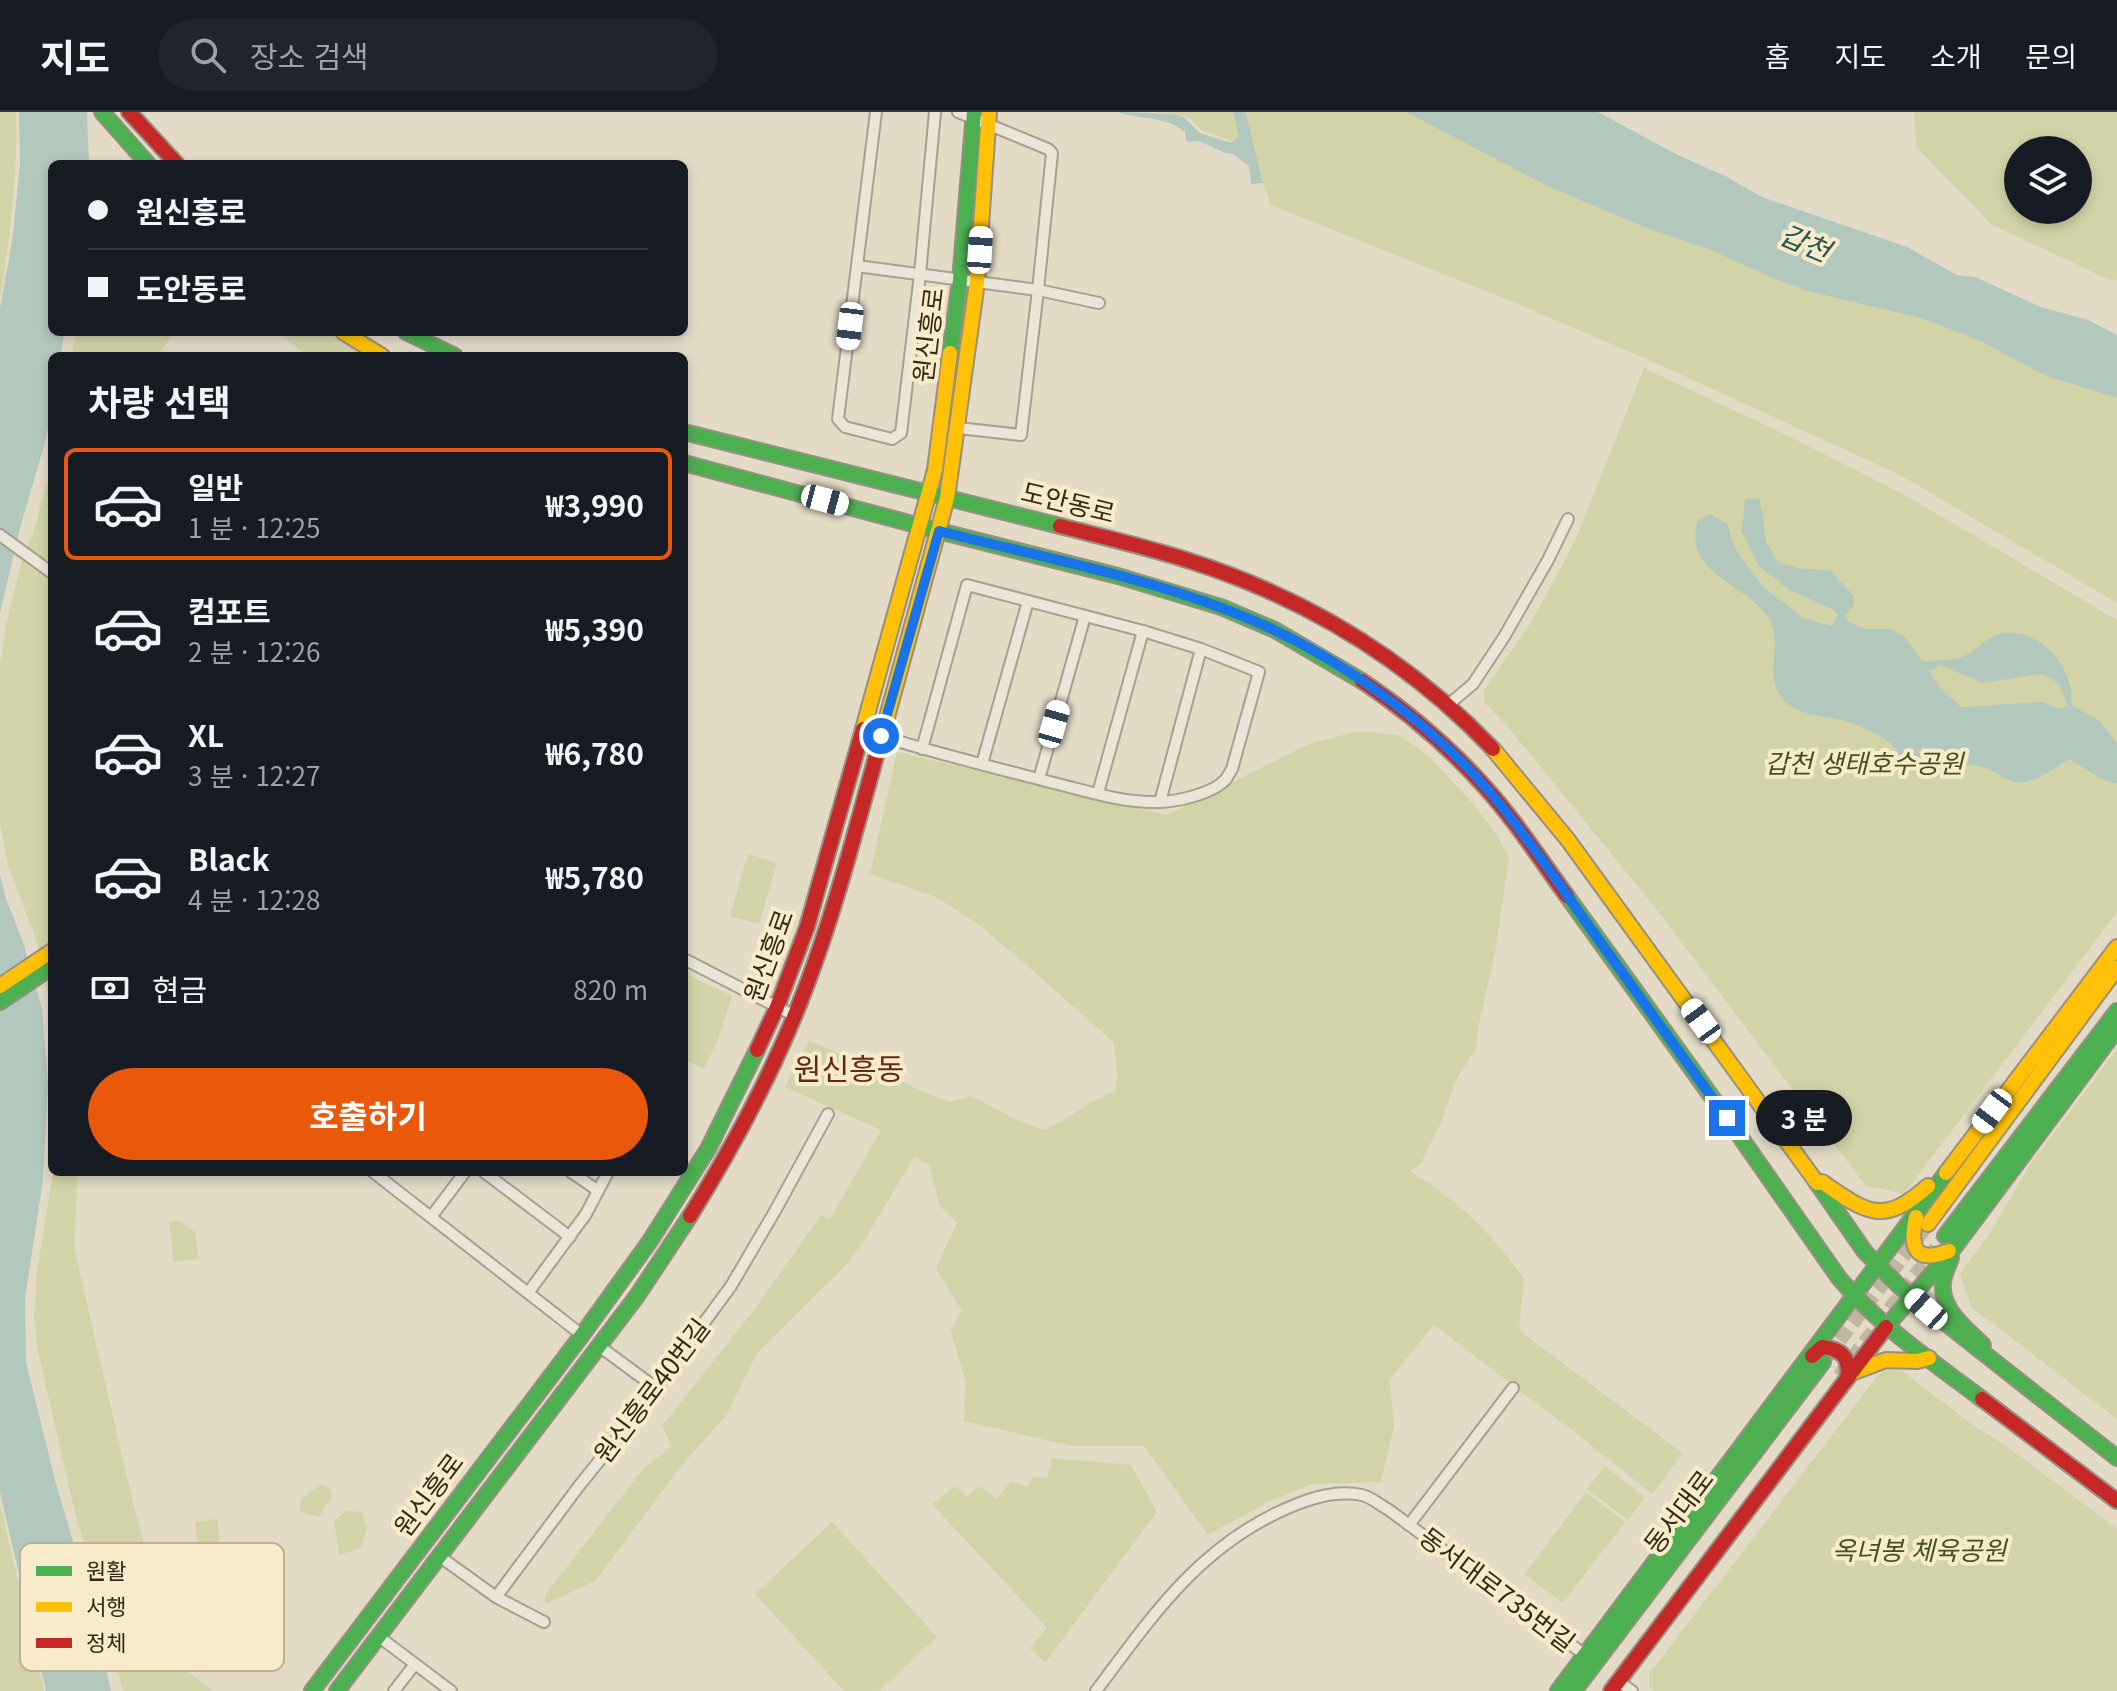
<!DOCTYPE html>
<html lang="ko">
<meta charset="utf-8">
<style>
:root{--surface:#171b24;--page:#20242c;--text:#f1f3f6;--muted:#9ea1a6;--line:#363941;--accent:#ea580c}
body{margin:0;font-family:Georgia,"Noto Sans KR",serif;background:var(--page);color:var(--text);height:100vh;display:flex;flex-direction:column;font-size:30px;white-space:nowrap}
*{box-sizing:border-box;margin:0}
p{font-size:26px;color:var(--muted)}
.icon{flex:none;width:44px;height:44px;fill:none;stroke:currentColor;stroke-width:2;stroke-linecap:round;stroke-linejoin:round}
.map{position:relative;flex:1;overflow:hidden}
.details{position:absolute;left:48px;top:240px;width:640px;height:824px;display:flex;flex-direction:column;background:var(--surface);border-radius:12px;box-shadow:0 4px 12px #0003}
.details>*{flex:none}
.banner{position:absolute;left:48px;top:48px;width:640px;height:176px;border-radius:12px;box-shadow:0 4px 12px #0003;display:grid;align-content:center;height:176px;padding:0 40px;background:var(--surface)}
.buttons{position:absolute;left:2004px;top:24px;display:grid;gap:16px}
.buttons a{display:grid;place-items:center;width:88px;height:88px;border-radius:50%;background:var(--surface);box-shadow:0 4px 12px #0003;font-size:40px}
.end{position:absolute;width:36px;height:36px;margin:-18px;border:10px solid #1a73e8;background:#fff;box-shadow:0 0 0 4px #fff}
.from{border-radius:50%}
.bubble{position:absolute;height:56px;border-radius:28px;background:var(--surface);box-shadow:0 4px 12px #0003;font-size:26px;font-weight:700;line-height:56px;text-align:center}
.car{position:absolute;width:24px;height:48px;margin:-24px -12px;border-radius:10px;box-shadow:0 0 6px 2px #0007;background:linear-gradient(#fff 24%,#345 0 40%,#fff 0 76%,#345 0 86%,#fff 0)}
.banner b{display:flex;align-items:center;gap:28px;height:76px;font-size:30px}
.banner b+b{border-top:2px solid var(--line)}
.banner i{width:20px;height:20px;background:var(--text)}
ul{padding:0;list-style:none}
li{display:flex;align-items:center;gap:24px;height:112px;margin:0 16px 12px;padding:0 24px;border:4px solid transparent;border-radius:12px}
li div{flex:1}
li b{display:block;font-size:30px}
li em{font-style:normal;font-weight:700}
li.current{border-color:var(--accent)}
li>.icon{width:72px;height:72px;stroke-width:1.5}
h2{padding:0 40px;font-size:36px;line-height:96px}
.pay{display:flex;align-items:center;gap:20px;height:88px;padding:0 40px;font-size:30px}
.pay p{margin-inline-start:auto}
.button{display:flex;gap:16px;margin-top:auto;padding:16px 40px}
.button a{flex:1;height:92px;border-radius:48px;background:var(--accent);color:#fff;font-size:32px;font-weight:700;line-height:92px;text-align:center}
header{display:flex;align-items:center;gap:48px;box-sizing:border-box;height:112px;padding:0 40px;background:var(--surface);border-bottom:2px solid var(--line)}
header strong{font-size:38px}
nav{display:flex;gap:44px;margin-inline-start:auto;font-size:28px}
.search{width:560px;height:72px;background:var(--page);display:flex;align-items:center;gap:20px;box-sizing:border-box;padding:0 28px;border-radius:44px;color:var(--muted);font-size:30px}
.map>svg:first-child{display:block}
</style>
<header>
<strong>지도</strong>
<div class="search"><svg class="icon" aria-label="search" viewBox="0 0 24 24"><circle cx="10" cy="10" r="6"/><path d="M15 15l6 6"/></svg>장소 검색</div>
<nav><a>홈</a><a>지도</a><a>소개</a><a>문의</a></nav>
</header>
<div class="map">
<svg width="2117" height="1579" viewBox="0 0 2117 1579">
<rect width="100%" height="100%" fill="#e3dbc6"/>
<g fill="#d2d4a7" fill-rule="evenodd">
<path d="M0,0H16C18,64 10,123 0,186Z"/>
<polygon points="1163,0 1233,0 1240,25 1235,30 1203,19 1188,5"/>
<polygon points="1246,0 1406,0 1549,75 1649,117 1711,138 1774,167 1811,180 1920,206 1976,227 2046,264 2117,286 2117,491 1900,363 1658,252 1513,190 1271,93 1263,71"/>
<path d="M1914,0H2117V167L2112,169L1992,113L1916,35ZM2018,38H2078V98H2018Z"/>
<polygon points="76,220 175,220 157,244 72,244"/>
<polygon points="278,220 332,220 371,244 307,244"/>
<polygon points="1644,256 1797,328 1912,387 2117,508 2117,800 1904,1082 1865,1073 1653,793 1508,615 1485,591 1484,578 1528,515 1560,458 1579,420"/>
<polygon points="52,355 52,895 35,825 8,753 0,711 0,551 7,509 20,455 35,414"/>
<path d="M1358,619L1398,623L1429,644L1474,693L1498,725L1509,745L1495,841L1479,911L1476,936L1455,970L1441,1011L1420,1053L1410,1059C1456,1087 1494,1123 1524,1167L1519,1218L1683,1341L1652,1382L1568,1315L1434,1213L1390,1267L1394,1314L1381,1370L1312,1372L1268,1390L1208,1423L1144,1334H1072L964,1309L966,1270L950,1218L962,1199L936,1156L957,1111L939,1093L929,1053L914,1045L867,1124L846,1153L757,1241L727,1302L677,1359L595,1469L545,1492V1483L643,1357L672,1334L662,1314L757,1194L821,1103L830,1107L881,1018L785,975L809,928L926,981L950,990L971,984L1017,1008L1044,1018C1069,1007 1089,989 1115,979L1118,964L1113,930L1032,858L979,813L936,785L870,762L897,640L1167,703L1309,632Z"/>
<polygon points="748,742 777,751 759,812 730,804"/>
<polygon points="684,855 694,866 732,884 718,927 704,957 684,947"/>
<polygon points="2117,937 2117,1307 1971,1195 1960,1162 1989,1122 2031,1051"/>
<polygon points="53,1060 78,1060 74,1135 128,1370 174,1550 213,1579 123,1579 72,1388 38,1239 34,1206 37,1161"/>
<polygon points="180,1109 195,1120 199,1147 174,1150 169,1110"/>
<polygon points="1895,1256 1901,1258 1977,1316 2002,1331 2117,1417 2117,1579 1655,1579 1649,1575 1649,1562 1878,1263 1888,1257"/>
<polygon points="1052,1346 1131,1353 1157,1400 1045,1551 1030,1536 1047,1516 932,1392 955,1374 967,1385 979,1374 996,1387 1011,1369 1028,1375 1033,1365 1047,1366"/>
<polygon points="1605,1354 1645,1385 1628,1408 1587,1377"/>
<polygon points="321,1373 330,1376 332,1384 319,1405 299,1399 301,1387"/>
<polygon points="1586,1380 1625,1410 1563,1491 1525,1462"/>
<polygon points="0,1392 44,1579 0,1579"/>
<polygon points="346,1399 362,1400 367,1416 361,1436 339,1443 334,1409"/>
<polygon points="217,1407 221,1442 199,1445 195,1410"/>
<polygon points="832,1410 937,1525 879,1579 844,1579 755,1482"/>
</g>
<g fill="#b3c8bc" fill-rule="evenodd">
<polygon points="19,0 87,0 89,52 52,52 52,220 65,220 60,244 52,244 52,293 46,327 20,416 0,501 0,196 12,130 20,52"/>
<path d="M1118,0L1174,2L1185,6L1200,21L1231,31L1239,24L1233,0H1246L1263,71L1251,72L1249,54L1233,42L1225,41L1199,29L1189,30L1186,28L1185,20C1167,4 1140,8 1118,0Z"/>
<polygon points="1406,0 1598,0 1676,42 1727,65 1762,85 1907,135 1957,163 1975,165 2041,195 2088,208 2117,223 2117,286 2046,264 1976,227 1920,206 1811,180 1774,167 1711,138 1649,117 1549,75"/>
<path d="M1759,386L1763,404L1766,430L1779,451L1803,457L1830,458L1854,484V493L1846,503L1847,509L1865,517H1889L1904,524L1922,549L1927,550C1939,547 1954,549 1964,544C1976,538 1989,524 2002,521C2034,516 2064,545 2070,574C2072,580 2071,587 2072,593L2100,609L2117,631V671C2105,672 2082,654 2069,647C2056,656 2031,674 2014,670C1998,665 1991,653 1969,653C1956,652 1943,666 1930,667C1907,667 1903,644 1891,632C1883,624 1869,619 1859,614C1834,601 1792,609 1778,580C1765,555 1785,531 1767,504C1745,471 1681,460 1698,408L1710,402L1727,412L1735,436L1749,457L1765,476L1803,506L1831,514L1838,503L1834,498L1789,478L1759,454L1742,420L1745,387ZM1940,553L1983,571L2041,562L2051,566L2060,574L2068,594L2061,597L2043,590L1961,595L1940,576L1930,560Z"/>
<polygon points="0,762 6,787 23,830 42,896 48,973 43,1068 25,1187 26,1250 56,1372 93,1497 111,1579 46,1579 0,1380"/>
</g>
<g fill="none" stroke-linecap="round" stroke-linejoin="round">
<g stroke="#c0b7a3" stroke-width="14" stroke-dasharray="14 7" stroke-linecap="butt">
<polyline points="1827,1245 1928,1112"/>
<polyline points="1839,1264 1945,1124"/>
</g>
<g stroke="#a79f90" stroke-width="14">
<g id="street">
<polyline points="876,0 838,307 845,315 892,327 901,321 920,162 935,0"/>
<polyline points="958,0 1048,37 1052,41 1038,178 1021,323 958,316"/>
<polyline points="857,154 1038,178 1099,191"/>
<polyline points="0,423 52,461"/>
<polyline points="1448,593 1473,572 1504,525 1548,448 1568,407"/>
<path d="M881,624C938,642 996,656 1054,671C1087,679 1122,691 1157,690C1176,690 1213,682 1226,667C1228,664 1230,660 1232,657L1259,560L1201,537L1143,519L967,473L922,637"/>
<polyline points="982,652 1028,489"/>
<polyline points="1039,667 1085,504"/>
<polyline points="1098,681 1143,519"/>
<polyline points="1160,690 1201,537"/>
<polyline points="684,847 795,904"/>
<polyline points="373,1060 582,1223"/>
<polyline points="484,1060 570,1125"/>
<polyline points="571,1060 597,1078"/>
<polyline points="431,1105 465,1060"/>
<polyline points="528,1181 586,1102 608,1060"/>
<polyline points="599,1234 656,1276"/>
<polyline points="1409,1413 1513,1276"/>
<polyline points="439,1444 496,1485 544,1510"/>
<polyline points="496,1485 579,1374 640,1298 731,1174 775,1099 828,1002"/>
<polyline points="378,1524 451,1579"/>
<polyline points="1618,1569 1632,1579"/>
<polyline points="394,1579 415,1552"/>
<path d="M1096,1579C1153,1503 1200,1433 1290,1395C1313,1385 1337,1378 1362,1383C1371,1385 1380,1393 1389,1398L1585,1543"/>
</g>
</g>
<g stroke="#978f80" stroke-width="18">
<g id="fast">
<polyline points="102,0 148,52"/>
<polyline points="406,220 455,244"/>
<polyline points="950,241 960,168 974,0"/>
<polyline points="684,320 1060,414"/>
<polyline points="684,351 939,419 1118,464 1221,495 1275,518 1362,569"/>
<path d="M1567,784L1727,1006L1839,1166C1879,1214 1933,1250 1982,1287"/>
<polyline points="0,890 52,855"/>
<polyline points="1817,1071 1865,1140 1901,1176 2117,1346"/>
<polyline points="1945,1124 2117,899"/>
<path d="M1951,1146C1948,1154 1944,1162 1943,1170C1940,1197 1966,1217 1983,1233"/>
<polyline points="1886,1215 1953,1137 2117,917"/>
<polyline points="312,1579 582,1223 650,1129 708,1037 757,938"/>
<polyline points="337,1579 637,1184 690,1104"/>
<polyline points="1558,1579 1946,1061"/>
<polyline points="1574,1579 1823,1250"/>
</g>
</g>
<g stroke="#978f80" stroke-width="18">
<g id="slow">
<polyline points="343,220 382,244"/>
<polyline points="884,616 947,386 977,170 989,0"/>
<polyline points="863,617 935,358 950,241"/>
<polyline points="1493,637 1568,728 1817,1071"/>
<polyline points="0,874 52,839"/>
<polyline points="1946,1061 2117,835"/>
<path d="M1822,1070C1867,1101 1883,1114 1928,1074"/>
<path d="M1916,1105C1909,1136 1915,1152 1949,1139"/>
<polyline points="1928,1112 2117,856"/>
<polyline points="1854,1260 1886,1248 1917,1249 1929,1246"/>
</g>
</g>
<g stroke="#978f80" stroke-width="18">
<g id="jam">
<polyline points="129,0 177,52"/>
<path d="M1060,414C1103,425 1147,435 1190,449C1306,486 1409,549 1493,637"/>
<path d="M1362,569C1407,599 1448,634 1484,674C1515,708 1540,747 1567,784"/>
<polyline points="757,938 777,895 807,815 863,617"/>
<path d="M690,1104C734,1033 774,959 804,880C837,795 859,704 884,616"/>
<path d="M1812,1244L1822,1235C1842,1237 1851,1246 1847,1267"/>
<polyline points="1982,1287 2117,1389"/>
<polyline points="1611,1579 1886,1215"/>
</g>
</g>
<use href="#street" stroke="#ebe5d8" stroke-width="10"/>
<use href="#fast" stroke="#4caf50" stroke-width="14"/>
<use href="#slow" stroke="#ffc107" stroke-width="14"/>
<use href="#jam" stroke="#c62828" stroke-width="14"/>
</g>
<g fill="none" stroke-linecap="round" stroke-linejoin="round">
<path stroke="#1a73e8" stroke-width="10" d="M881,624L939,419C1044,446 1159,467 1259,511C1341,547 1429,610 1488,678C1527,724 1561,775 1596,824C1640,885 1683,946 1727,1006"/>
</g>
<g text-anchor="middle" stroke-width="8" stroke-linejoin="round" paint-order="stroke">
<g font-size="26" fill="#352719" stroke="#f7ebc9">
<text transform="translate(929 223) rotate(-83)" y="9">원신흥로</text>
<text transform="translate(1068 391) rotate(14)" y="9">도안동로</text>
<text transform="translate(769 844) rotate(-70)" y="9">원신흥로</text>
<text transform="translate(652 1279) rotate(-53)" y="9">원신흥로40번길</text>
<text transform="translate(429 1383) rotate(-53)" y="9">원신흥로</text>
<text transform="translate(1679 1400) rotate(-53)" y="9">동서대로</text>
<text transform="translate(1497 1478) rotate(37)" y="9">동서대로735번길</text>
</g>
<g font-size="26" font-style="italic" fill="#44531e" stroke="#f7ebc9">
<text x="1864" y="661">갑천 생태호수공원</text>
<text x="1919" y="1448">옥녀봉 체육공원</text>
</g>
<g font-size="28" font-style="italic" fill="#275654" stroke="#f7ebc9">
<text transform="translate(1805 131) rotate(23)" y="10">갑천</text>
</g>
<g font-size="30" fill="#642816" stroke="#f7ebc9">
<text x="849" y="968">원신흥동</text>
</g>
</g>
<rect x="20" y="1431" width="264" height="128" rx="12" fill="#f7ebc9" stroke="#bdb094" stroke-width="2"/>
<rect x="36" y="1454" width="36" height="10" fill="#4caf50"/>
<rect x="36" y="1490" width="36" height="10" fill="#ffc107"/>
<rect x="36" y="1526" width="36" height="10" fill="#c62828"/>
<g font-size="22" fill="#352719">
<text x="86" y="1467">원활</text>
<text x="86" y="1503">서행</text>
<text x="86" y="1539">정체</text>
</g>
</svg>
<div class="buttons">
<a><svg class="icon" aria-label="layers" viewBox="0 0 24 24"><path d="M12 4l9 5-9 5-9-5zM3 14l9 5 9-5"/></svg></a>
</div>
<i class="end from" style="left:881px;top:624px"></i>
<i class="end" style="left:1727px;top:1006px"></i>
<div class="bubble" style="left:1756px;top:978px;width:96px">3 분</div>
<i class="car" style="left:980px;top:138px;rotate:4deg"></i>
<i class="car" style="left:850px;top:214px;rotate:187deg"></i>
<i class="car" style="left:825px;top:388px;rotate:105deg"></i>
<i class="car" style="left:1054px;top:612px;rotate:16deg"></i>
<i class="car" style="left:1701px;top:909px;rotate:324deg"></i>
<i class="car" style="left:1992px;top:999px;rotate:217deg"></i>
<i class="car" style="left:1926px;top:1197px;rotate:312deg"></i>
<div class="banner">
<b><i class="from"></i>원신흥로</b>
<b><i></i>도안동로</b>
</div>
<section class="details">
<h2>차량 선택</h2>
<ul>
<li class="current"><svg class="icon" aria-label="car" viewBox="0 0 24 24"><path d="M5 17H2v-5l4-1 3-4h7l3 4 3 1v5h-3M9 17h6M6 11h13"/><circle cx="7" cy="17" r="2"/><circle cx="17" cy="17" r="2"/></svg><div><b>일반</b><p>1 분 · 12:25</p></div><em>₩3,990</em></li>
<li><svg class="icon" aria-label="car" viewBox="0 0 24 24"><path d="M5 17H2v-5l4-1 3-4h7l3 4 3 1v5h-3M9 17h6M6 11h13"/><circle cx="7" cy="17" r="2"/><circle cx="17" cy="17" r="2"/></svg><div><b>컴포트</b><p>2 분 · 12:26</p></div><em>₩5,390</em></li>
<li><svg class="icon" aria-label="car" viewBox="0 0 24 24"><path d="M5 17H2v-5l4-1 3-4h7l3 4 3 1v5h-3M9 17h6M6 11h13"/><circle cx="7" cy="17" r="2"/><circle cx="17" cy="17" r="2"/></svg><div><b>XL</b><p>3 분 · 12:27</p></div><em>₩6,780</em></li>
<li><svg class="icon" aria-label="car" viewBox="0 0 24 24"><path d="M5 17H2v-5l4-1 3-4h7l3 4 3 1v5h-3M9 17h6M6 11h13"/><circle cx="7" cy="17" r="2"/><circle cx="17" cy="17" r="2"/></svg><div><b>Black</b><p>4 분 · 12:28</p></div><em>₩5,780</em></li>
</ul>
<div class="pay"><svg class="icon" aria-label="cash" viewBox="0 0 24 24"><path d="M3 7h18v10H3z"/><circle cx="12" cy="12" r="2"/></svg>현금<p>820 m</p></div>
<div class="button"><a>호출하기</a></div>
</section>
</div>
